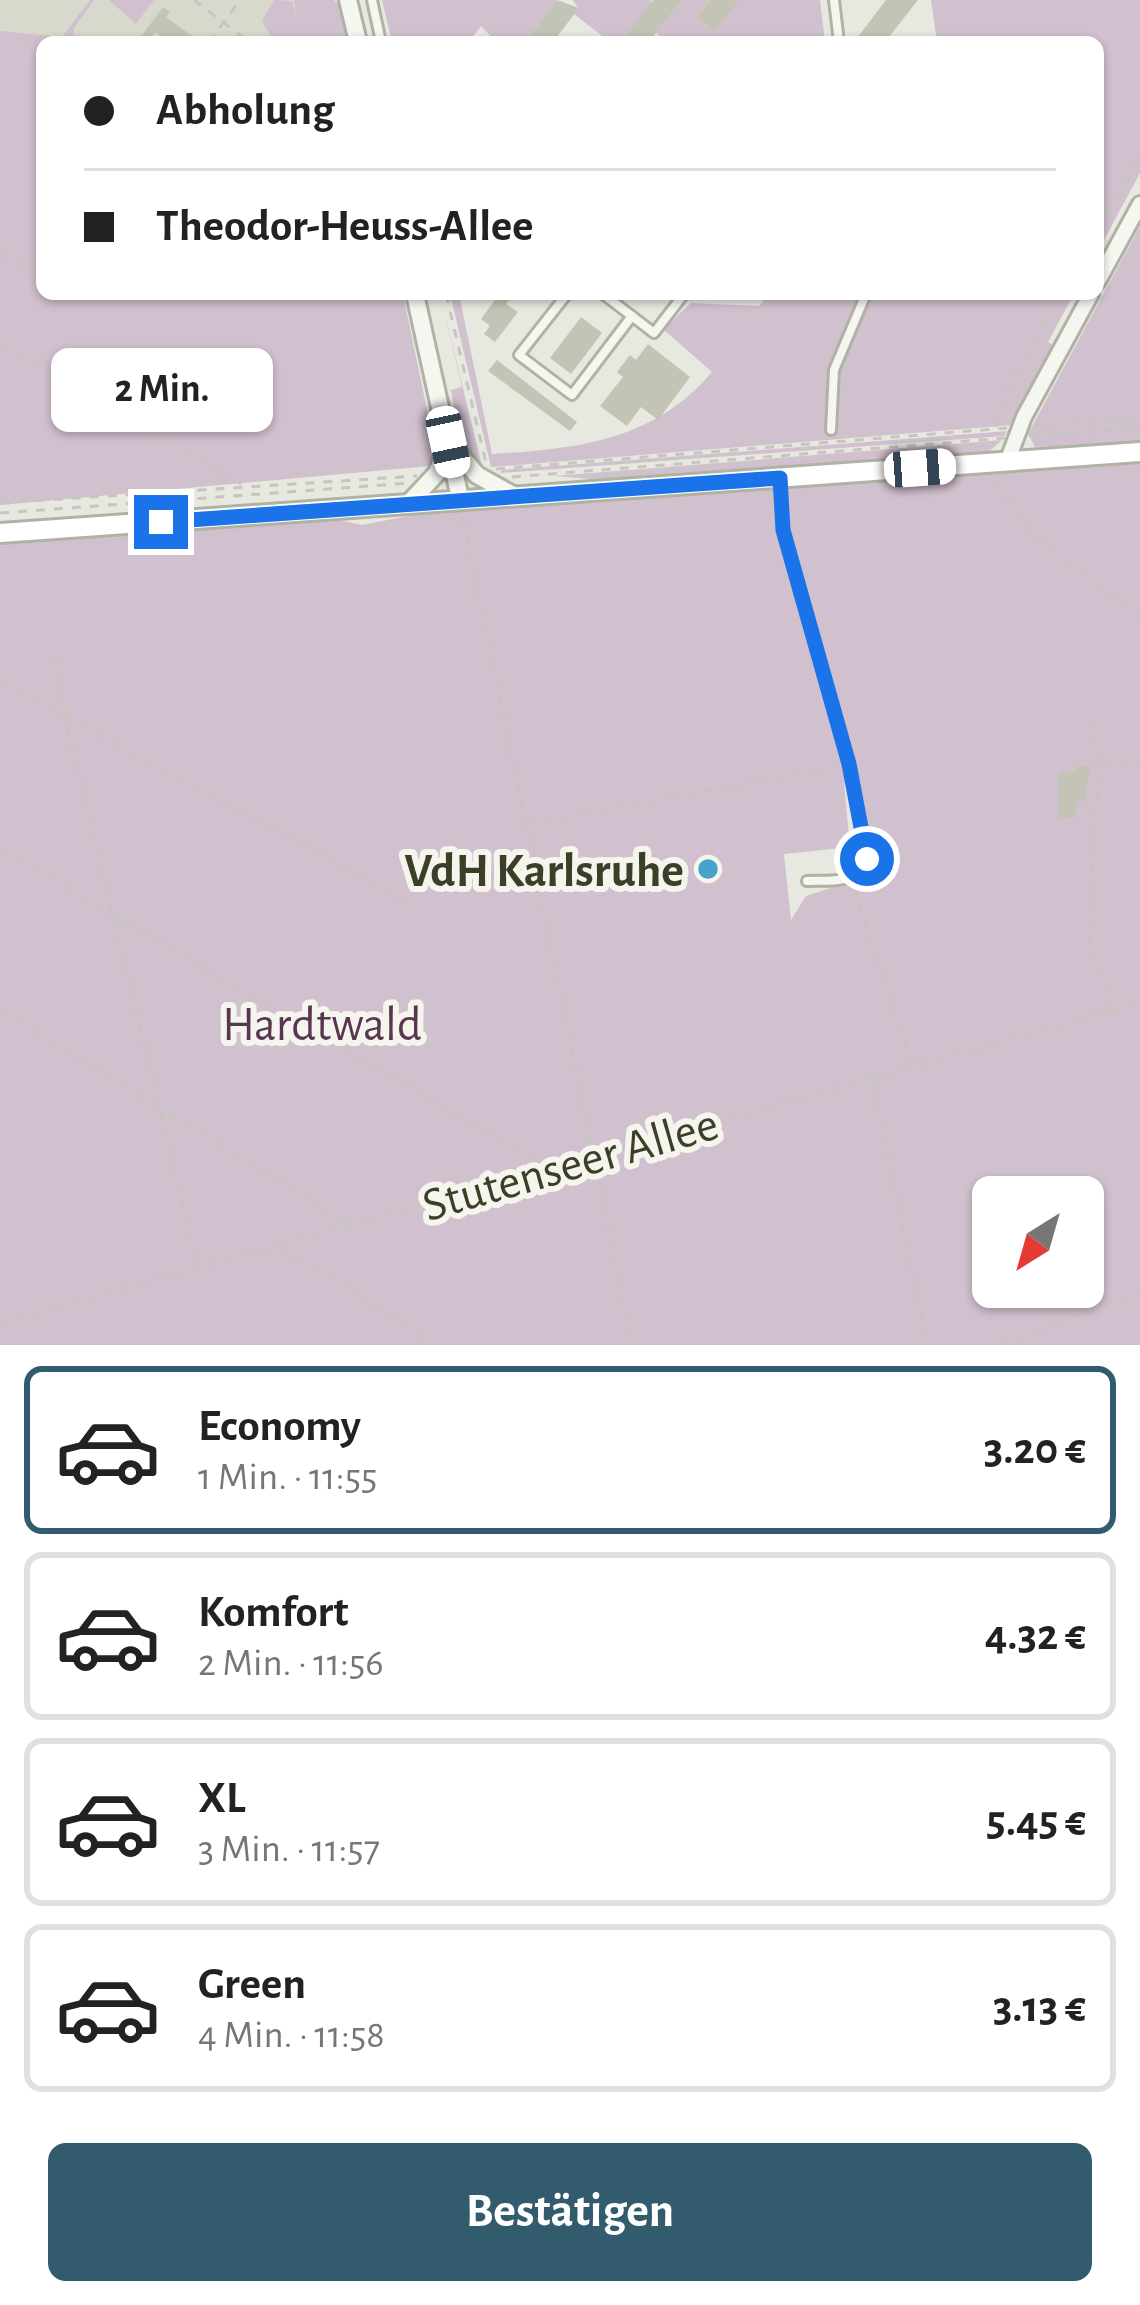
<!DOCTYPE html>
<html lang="de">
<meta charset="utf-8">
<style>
:root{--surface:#fff;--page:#f6f6f6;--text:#222;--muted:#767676;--line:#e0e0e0;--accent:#325c6e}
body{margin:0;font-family:"Alegreya Sans",sans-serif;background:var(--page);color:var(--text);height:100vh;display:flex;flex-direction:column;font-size:45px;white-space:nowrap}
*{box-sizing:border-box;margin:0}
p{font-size:39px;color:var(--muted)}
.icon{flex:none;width:66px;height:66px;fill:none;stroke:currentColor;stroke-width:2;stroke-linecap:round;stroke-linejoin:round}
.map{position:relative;height:1345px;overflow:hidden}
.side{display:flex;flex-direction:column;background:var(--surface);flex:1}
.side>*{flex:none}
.top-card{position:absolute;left:36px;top:36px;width:1068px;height:264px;border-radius:18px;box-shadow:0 3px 9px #0004;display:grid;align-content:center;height:264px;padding:0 48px;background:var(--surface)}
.needle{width:78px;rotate:217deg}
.controls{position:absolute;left:972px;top:1176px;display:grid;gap:24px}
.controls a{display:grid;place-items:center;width:132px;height:132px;border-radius:18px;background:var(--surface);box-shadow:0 3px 9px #0004;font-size:60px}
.end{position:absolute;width:54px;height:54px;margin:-27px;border:15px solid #1a73e8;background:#fff;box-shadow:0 0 0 6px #fff}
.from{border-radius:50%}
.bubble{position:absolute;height:84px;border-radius:18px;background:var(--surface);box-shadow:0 3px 9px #0004;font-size:39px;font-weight:700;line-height:84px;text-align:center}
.car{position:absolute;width:36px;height:72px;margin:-36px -18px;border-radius:15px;box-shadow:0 0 9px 3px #0007;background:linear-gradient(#fff 24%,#345 0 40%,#fff 0 76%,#345 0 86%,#fff 0)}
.top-card b{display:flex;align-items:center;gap:42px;height:114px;font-size:45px}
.top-card b+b{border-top:3px solid var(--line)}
.top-card i{width:30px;height:30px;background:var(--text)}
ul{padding:21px 0 0;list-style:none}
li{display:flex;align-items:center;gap:36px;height:168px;margin:0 24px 18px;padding:0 24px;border:6px solid var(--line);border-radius:18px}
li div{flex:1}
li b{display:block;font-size:45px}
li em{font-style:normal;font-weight:700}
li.active{border-color:var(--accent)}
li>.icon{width:108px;height:108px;stroke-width:1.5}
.primary-button{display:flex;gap:24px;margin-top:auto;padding:24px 48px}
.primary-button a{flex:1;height:138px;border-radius:18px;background:var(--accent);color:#fff;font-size:48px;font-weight:700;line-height:138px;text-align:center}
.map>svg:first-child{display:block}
</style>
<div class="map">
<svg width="1140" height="1345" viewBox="0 0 1140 1345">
<rect width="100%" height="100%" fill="#e7e8df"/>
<polygon fill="#d8d9cd" points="0,0 294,0 297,7 312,4 320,42 42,42 0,33"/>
<g fill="#d1c0ce" fill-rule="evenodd">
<polygon points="90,0 94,0 74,28 73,42 42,42 42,294 403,294 433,439 430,466 0,505 0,31 62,37"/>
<polygon points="109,0 154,0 136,24"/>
<polygon points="274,0 292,1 296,17 294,0 334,0 342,6 350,42 274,42 262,21"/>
<polygon points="382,0 557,0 525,42 496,42 481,26 469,42 392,42"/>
<polygon points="573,0 651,0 651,4 621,42 610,42 574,14 578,8"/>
<polygon points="682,0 710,0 697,17 739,0 820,0 825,42 685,38 667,42 656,33"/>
<polygon points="931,0 1140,0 1140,173 1098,251 1098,42 937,42"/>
<polygon points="1140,226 1140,444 1035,447 1028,434"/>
<polygon points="440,294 481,462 479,468 462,444 451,390 462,387"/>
<path d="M450,294H459L492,454C578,449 655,440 712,372L663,329L691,303L759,306L768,294H1074L1048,342L1056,347L1013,425L491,467Z"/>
<polygon points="1008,431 1004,436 500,473 502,470"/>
<polygon points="1002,440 985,455 617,481 554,476"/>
<path d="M1140,458V1345H0V542L329,518L362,525L413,515ZM858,780L874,857L865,877L806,896L791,920L784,854L850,847L844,783ZM993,1197H1083V1287H993Z"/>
</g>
<g fill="#c3c4b6">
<polygon points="557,0 579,8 553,42 525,42"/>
<polygon points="653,0 682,0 649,42 621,42"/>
<polygon points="710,0 739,0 715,31 697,17"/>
<polygon points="886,0 918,0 885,42 854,42"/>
<polygon points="163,7 170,12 166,17 200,42 169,42 155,32 149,42 137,42"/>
<polygon points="499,294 514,294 506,304 518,312 495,342 484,334 490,326 481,319"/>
<polygon points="581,317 602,333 571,374 550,358"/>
<polygon points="648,344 690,377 658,420 641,407 627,426 600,406 623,377 617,372 630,355 636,360"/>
<polygon points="497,360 577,422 570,431 488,371"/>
<polygon points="1076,766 1090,766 1085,801 1076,801 1076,818 1058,818 1058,772 1076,772"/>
</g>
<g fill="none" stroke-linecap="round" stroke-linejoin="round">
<g stroke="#b0b2a4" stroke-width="14">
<g id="service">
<polyline points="372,0 381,42"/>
<polyline points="834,0 839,42"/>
<polyline points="567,294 519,355 572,395 632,316"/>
<polyline points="603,294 654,333 684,294"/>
<polyline points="831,430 834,370 866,294"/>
<path d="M780,481L783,530L849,764L867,859C857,885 832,880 807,881"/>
</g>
</g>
<g stroke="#b0b2a4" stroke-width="20">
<g id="minor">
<polyline points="1098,281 1140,204"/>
<polyline points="1007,462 1024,417 1091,294"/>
</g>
</g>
<g stroke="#b0b2a4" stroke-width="22">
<g id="tertiary">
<polyline points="348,0 358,42"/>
<polyline points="415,294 460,498"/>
<polyline points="453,447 477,475 513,495"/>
<polyline points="410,502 437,473 448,443"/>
</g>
</g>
<g stroke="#b0b2a4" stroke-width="24">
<polyline id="secondary" points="0,533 1140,452"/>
</g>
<g stroke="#c6c6bd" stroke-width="3" stroke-dasharray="9 9" stroke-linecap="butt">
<polyline points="194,0 249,42"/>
<polyline points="209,42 240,0"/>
<polyline points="1098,230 1140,157"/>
<polyline points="0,253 36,274 42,271"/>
<polyline points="446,294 486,463"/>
<polyline points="0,345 241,484"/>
<polyline points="1034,426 1140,417"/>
<polyline points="996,427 1010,383 1061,294"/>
<polyline points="1032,436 1140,428"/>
<polyline points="496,469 1007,428"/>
<polyline points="512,477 1005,438"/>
<path d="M996,478C1028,543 1083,575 1140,616"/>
<polyline points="0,503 417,476"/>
<polyline points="0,513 410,483"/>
<polyline points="463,518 632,1345"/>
<polyline points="55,656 65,717 198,1267"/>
<polyline points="0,682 414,905"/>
<polyline points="1089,721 1100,763 1092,849 1095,922 1089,943 1108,994 1108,1012"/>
<polyline points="1100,763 1140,762"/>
<polyline points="527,824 842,766"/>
<polyline points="0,849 547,1167"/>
<polyline points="853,886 913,1065"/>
<polyline points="0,1010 350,1224"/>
<polyline points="873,1082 927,1345"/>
<polyline points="282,1247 292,1259 345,1285 435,1345"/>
<polyline points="0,1323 1140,1003"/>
<polyline points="1001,1345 1140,1292"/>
</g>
<use href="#service" stroke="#f6f6f1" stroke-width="8"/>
<use href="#minor" stroke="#f6f6f1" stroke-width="14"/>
<use href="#tertiary" stroke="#f6f6f1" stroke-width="16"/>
<use href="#secondary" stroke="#fff" stroke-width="18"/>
</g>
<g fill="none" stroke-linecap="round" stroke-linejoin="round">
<polyline stroke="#1a73e8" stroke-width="15" points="161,522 780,478 783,530 849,764 867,859"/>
</g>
<circle fill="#46a3ca" stroke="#f5f5ee" stroke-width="4.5" cx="708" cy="869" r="12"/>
<g text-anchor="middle" stroke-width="12" stroke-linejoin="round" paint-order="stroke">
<g font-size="48" font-weight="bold" fill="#3c3e28" stroke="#f5f5ee" text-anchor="end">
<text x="684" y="886">VdH Karlsruhe</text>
</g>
<g font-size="48" fill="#593650" stroke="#f5f5ee">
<text x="322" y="1040">Hardtwald</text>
</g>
<g font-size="48" fill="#3c3e28" stroke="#f5f5ee">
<text transform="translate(570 1163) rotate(-16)" y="17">Stutenseer Allee</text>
</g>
</g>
</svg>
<div class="controls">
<a><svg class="needle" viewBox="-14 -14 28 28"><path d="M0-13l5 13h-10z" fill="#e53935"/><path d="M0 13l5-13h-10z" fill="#767676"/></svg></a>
</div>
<i class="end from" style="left:867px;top:859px"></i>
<i class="end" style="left:161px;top:522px"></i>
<div class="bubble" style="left:51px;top:348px;width:222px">2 Min.</div>
<i class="car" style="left:448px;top:442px;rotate:168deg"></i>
<i class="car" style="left:920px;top:468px;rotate:86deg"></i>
<div class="top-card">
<b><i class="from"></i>Abholung</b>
<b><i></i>Theodor-Heuss-Allee</b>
</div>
</div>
<section class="side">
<ul>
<li class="active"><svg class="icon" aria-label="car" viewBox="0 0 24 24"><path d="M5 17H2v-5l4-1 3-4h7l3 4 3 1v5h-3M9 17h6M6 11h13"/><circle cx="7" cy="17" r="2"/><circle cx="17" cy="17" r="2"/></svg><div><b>Economy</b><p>1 Min. · 11:55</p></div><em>3.20 €</em></li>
<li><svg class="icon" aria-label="car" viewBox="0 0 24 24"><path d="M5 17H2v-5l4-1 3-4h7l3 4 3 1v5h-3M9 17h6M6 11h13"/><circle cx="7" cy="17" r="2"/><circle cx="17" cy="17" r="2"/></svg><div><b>Komfort</b><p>2 Min. · 11:56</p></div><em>4.32 €</em></li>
<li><svg class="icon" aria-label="car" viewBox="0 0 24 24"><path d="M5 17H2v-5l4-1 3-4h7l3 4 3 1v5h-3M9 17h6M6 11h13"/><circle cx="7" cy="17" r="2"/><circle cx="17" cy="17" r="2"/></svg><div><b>XL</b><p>3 Min. · 11:57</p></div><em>5.45 €</em></li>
<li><svg class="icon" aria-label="car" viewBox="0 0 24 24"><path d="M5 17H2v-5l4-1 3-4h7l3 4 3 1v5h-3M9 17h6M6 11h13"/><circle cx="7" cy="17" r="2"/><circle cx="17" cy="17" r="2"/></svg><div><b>Green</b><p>4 Min. · 11:58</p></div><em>3.13 €</em></li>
</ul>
<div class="primary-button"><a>Bestätigen</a></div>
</section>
